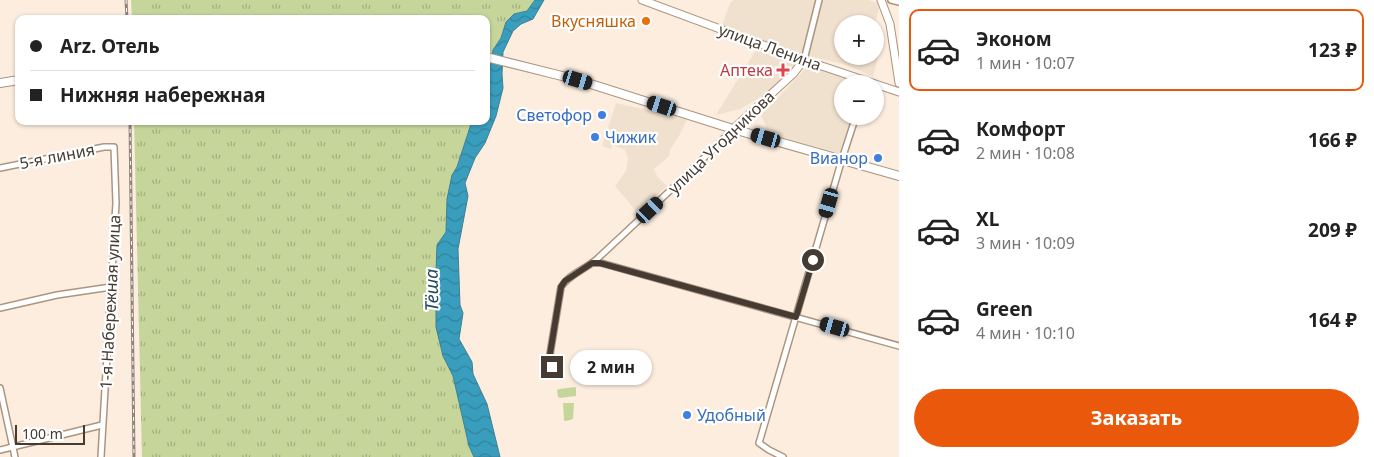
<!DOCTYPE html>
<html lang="ru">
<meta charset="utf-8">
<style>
:root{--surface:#fff;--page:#f6f6f6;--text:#222;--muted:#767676;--line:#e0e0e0;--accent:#ea580c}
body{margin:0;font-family:"Noto Sans",sans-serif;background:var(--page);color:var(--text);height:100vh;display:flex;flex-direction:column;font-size:19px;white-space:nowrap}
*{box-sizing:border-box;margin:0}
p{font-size:16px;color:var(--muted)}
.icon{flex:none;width:28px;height:28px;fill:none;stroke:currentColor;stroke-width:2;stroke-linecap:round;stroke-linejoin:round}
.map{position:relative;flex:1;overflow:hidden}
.panel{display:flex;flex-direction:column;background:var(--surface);width:475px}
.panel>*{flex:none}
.top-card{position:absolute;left:15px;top:15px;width:475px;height:110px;border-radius:10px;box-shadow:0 1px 4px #0004;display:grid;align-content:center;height:110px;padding:0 15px;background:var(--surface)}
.tools{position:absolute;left:834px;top:15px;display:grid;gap:10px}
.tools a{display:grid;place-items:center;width:50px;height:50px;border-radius:50%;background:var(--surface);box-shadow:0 1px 4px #0004;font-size:25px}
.scale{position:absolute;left:15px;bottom:12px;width:70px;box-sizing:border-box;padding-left:5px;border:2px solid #453b32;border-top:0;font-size:14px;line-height:18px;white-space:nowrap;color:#453b32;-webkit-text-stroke:4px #fff;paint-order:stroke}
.end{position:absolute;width:22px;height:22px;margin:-11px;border:6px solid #453b32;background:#fff;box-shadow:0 0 0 2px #fff}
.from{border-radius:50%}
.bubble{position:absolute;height:35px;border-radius:18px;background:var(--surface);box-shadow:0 1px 4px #0004;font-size:16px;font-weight:700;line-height:35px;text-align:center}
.car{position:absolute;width:15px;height:30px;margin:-15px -8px;border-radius:6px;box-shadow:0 0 4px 1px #0007;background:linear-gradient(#222 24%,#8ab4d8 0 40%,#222 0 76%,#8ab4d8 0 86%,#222 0)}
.top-card b{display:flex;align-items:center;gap:18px;height:48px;font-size:19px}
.top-card b+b{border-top:1px solid var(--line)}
.top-card i{width:12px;height:12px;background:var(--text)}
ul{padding:9px 0 0;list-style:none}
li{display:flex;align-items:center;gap:15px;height:82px;margin:0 10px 8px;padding:0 5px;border:2px solid transparent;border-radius:10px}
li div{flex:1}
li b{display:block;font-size:19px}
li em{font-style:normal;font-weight:700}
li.selected{border-color:var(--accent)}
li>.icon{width:45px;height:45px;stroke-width:1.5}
.button{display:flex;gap:10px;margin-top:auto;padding:10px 15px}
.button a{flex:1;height:58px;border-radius:30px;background:var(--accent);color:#fff;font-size:20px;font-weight:700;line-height:58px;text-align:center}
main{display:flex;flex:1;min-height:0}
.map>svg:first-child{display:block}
</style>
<main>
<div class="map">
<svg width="899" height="457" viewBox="0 0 899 457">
<defs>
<pattern id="grass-tufts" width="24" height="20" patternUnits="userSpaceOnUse" patternTransform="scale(1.25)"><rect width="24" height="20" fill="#c6d69b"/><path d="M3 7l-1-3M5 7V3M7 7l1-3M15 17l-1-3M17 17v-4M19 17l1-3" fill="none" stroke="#a3af7f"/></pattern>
<pattern id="park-crowns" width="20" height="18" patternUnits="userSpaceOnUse" patternTransform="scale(1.25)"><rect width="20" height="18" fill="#c6d69b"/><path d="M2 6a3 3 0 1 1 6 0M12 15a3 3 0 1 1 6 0" fill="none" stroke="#a3af7f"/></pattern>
<pattern id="water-waves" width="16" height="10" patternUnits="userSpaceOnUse" patternTransform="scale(1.25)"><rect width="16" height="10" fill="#399ebe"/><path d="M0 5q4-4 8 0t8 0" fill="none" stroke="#32829b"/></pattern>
</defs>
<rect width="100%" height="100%" fill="#fceddf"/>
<g fill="#f0e0ce">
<polygon points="734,0 817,0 802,54 724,26 723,23 730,3"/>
<polygon points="823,0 868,0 880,4 875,24 842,24 842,56 875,56 875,37 883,40 873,76 843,64 808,56"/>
<polygon points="756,50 797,64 777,84 757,99 740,109 716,115"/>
<polygon points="809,65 863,82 863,84 842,84 842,116 852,116 839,154 770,136 761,115"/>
<polygon points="616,103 687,119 679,136 670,150 669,156 654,169 657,176 667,186 637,212 615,186 626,171 628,158 625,150 613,145 611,149 602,146"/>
</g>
<g fill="url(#grass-tufts)">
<polygon points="131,0 535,0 526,12 514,14 506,22 501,38 493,50 486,93 486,19 132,19"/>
<polygon points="134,121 472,121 457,167 452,175 446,232 437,245 443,356 453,376 469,445 474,457 142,457"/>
</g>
<polygon fill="url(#park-crowns)" points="563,403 574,403 573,419 564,421"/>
<polygon fill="#c6d69b" points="575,387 576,388 576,396 560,398 558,397 557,390 559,389"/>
<polygon fill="url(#water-waves)" stroke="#3d8094" points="535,0 544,0 533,19 521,24 513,31 503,52 502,74 503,88 496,116 485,143 475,158 465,183 468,196 458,249 460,305 463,313 459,339 472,362 473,374 487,404 500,457 474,457 469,446 453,376 443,356 436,327 436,271 437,245 446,232 447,199 452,175 457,167 472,121 486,121 486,93 493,50 501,38 506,22 514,14 527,11"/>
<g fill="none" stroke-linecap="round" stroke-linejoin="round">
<g stroke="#ac957f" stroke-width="8">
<g id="street">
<polyline points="891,0 899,2"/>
<polyline points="804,60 819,0"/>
<polyline points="0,168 104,147 114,147 116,203 101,457"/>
<polyline points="592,263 601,263 899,346"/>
<polyline points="0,308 57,295 111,287"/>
<path d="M552,367L550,354L561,287C569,274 586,269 597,259C643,216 689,174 733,129"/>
<polyline points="0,388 15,457"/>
<polyline points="0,450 102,425"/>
<polyline points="783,457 769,450 759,443 842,159 856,116"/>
</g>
</g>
<g stroke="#ac957f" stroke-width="9">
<g id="secondary">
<polyline points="642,0 804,60 899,92"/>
<polyline points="881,0 890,24 899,83"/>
<polyline points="733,129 793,74 804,60"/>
</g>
</g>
<g stroke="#ac957f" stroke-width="10">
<g id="primary">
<polyline points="486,57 578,80 733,129 899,176"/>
<polyline points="0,83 19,80"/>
</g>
</g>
<use href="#street" stroke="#fff" stroke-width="5"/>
<use href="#secondary" stroke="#fff" stroke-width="7"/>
<use href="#primary" stroke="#fff" stroke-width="8"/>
<g stroke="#908479" stroke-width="3">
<g id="rail">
<polyline points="126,0 127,19"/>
<polyline points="130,121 134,457"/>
</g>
</g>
<use href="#rail" stroke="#fff" stroke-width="1" stroke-dasharray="4" stroke-linecap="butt"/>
</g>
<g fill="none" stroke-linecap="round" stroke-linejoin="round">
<polyline stroke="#453b32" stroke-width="6" points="552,367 550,354 561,287 565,281 592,263 600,263 796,317 813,260"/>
</g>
<circle fill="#e8710a" stroke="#fff" stroke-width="2" cx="646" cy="21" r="5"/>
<path fill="#e0444e" stroke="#fff" stroke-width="2" d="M780.5 62.5h5v5h5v5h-5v5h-5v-5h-5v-5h5z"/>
<g fill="#3f7fe0" stroke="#fff" stroke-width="2">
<circle cx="602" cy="115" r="5"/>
<circle cx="595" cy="137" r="5"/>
<circle cx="878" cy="158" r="5"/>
<circle cx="687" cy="415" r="5"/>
</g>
<g text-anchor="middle" stroke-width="4.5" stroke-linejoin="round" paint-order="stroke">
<g font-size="16" fill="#c56008" stroke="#fff" text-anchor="end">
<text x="636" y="27">Вкусняшка</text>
</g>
<g font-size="16" fill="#453b32" stroke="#fff">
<text transform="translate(770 47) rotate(20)" y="6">улица Ленина</text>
<text transform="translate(721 142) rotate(-44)" y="6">улица Угодникова</text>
<text transform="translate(57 156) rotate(-11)" y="6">5-я линия</text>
<text transform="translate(110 302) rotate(-87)" y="6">1-я Набережная улица</text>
</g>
<g font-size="16" fill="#be3a42" stroke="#fff" text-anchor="end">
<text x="773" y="76">Аптека</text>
</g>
<g font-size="16" fill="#366cbe" stroke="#fff" text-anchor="end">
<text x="592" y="121">Светофор</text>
<text x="605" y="143" text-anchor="start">Чижик</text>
<text x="868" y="164">Вианор</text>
<text x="697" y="421" text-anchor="start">Удобный</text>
</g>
<g font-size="18" font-style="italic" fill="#204b59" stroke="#fff">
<text transform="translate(432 290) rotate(-91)" y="6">Тёша</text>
</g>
</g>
</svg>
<div class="tools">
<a>+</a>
<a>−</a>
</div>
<div class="scale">100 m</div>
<i class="end from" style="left:813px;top:260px"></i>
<i class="end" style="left:552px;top:367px"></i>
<div class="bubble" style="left:570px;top:350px;width:82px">2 мин</div>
<i class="car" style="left:578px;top:80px;rotate:107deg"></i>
<i class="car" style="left:662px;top:106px;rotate:288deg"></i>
<i class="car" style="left:766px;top:138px;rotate:286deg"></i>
<i class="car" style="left:829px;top:203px;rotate:196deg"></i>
<i class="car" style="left:650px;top:210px;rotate:47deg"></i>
<i class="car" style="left:835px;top:327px;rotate:286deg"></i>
<div class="top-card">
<b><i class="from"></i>Arz. Отель</b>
<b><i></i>Нижняя набережная</b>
</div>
</div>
<section class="panel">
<ul>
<li class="selected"><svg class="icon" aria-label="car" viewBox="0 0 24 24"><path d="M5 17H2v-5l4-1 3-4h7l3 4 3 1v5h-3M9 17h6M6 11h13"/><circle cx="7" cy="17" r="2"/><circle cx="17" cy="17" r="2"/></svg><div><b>Эконом</b><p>1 мин · 10:07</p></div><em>123 ₽</em></li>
<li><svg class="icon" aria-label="car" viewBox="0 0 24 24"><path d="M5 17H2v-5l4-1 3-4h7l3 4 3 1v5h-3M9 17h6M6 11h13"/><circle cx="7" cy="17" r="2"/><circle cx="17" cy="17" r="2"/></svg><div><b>Комфорт</b><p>2 мин · 10:08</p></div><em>166 ₽</em></li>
<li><svg class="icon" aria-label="car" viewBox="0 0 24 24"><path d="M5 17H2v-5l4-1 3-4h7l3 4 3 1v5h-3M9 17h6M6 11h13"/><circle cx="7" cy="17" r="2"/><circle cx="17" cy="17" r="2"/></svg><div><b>XL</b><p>3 мин · 10:09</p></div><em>209 ₽</em></li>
<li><svg class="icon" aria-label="car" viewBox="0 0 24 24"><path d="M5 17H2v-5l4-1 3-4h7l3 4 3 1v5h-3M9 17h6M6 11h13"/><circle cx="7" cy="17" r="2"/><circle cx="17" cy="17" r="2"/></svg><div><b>Green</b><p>4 мин · 10:10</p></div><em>164 ₽</em></li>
</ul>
<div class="button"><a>Заказать</a></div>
</section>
</main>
